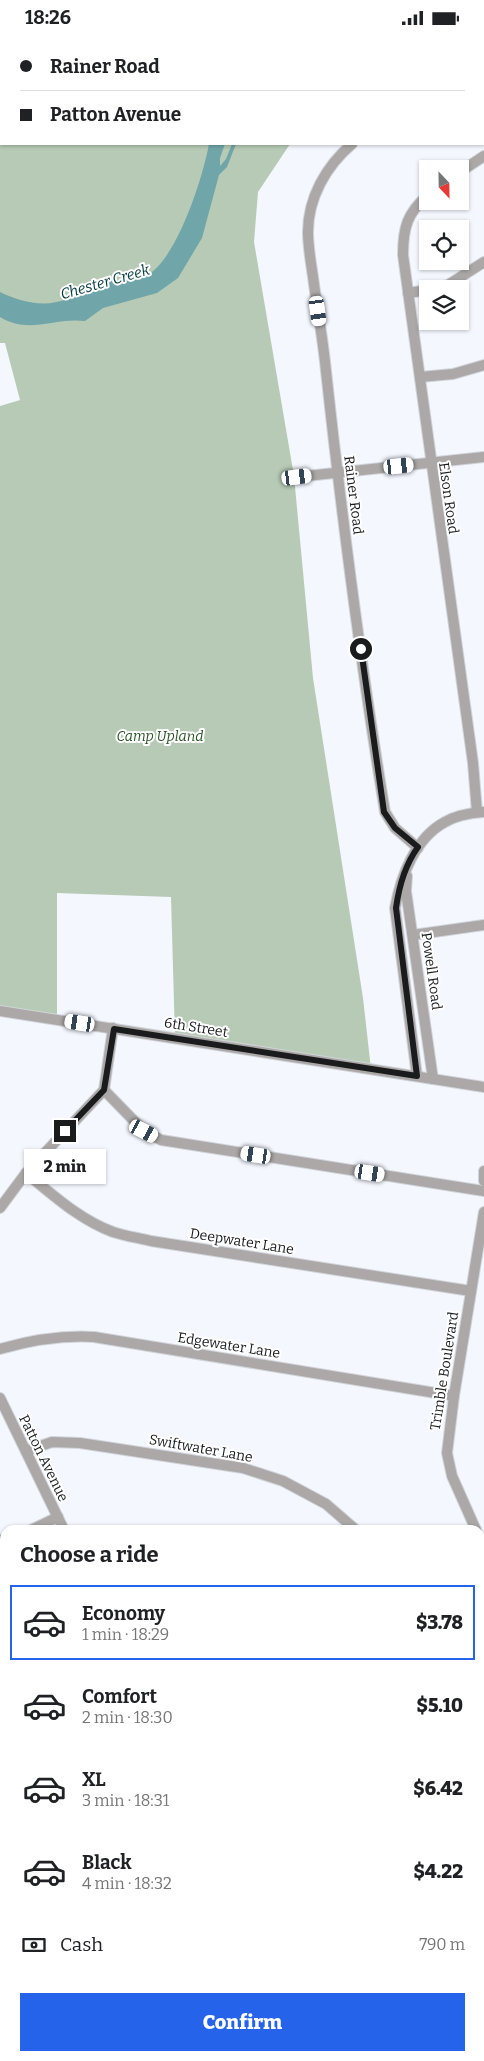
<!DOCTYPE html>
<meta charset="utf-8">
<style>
:root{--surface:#fff;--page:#f2f2f2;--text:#202124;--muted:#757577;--line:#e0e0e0;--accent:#2563eb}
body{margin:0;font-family:Bitter,serif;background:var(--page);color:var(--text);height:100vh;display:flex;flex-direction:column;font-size:19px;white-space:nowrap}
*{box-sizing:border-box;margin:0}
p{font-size:16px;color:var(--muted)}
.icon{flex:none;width:28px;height:28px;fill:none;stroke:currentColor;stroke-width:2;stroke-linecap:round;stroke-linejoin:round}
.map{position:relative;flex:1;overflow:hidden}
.details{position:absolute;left:0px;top:1490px;width:485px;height:536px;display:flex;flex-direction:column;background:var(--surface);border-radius:15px 15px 0 0;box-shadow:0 1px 4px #0004}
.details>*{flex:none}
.hud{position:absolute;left:0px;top:0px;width:485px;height:110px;box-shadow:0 1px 4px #0004;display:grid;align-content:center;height:110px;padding:0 20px;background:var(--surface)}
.needle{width:32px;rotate:158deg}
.tools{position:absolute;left:419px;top:125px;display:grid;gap:10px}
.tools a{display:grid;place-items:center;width:50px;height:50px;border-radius:0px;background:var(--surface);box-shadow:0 1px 4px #0004;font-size:25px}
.end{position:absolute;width:22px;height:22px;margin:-11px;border:6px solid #1a1b1d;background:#fff;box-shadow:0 0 0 2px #fff}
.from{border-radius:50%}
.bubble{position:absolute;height:35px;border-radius:0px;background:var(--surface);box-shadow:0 1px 4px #0004;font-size:16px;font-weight:800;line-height:35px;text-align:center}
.car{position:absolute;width:15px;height:30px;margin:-15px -8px;border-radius:6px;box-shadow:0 0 4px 1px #0007;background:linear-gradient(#fff 24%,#345 0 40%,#fff 0 76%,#345 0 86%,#fff 0)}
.hud b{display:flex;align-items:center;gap:18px;height:48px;font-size:19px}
.hud b+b{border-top:1px solid var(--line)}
.hud i{width:12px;height:12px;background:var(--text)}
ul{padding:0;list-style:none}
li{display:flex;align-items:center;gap:15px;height:75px;margin:0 10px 8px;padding:0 10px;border:2px solid transparent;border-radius:0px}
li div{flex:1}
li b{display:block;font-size:19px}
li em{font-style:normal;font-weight:800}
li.on{border-color:var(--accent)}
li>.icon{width:45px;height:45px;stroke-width:1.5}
h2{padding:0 20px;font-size:22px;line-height:60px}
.pay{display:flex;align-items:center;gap:12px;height:55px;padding:0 20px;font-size:19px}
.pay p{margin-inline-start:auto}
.action{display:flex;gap:10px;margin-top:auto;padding:10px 20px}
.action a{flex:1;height:58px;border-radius:0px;background:var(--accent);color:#fff;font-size:20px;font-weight:800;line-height:58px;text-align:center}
.status{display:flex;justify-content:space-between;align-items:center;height:35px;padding:0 25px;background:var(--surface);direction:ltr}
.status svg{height:14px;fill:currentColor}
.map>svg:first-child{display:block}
</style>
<div class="status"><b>18:26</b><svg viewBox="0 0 49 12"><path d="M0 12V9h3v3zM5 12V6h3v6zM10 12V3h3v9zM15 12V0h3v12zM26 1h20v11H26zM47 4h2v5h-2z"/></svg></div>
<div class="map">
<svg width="484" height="2026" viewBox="0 0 484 2026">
<rect width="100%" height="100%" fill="#f4f7fe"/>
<g fill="#b7cab5">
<polygon points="105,0 425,0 99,1"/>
<polygon points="0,13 1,109 290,109 258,157 254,207 294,441 313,643 363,963 371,1034 175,1003 171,862 57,858 57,986 0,976 0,371 20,365 5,308 0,308"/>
</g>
<path fill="#70a6aa" d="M209,109H225L220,123V131L226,124L232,109H236L227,132L219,140L202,203L178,243L157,258L103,273L85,286C53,282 30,300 0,282V257C21,267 44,273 67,264C75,261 82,255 90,252C98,250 108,245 116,245C127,246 134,247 146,241C177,225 203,142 209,109Z"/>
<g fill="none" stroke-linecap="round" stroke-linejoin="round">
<g stroke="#d1d4da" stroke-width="12">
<g id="minor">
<path d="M352,109C326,131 308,163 308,197C308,212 311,228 313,242C317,273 323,304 326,336C342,483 361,631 385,777L395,793L418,813"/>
<polyline points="460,137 484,121"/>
<path d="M428,160C407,178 403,193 403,220L473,728L477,777"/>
<polyline points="432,254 448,250 484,227"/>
<polyline points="408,258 428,255"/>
<polyline points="420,342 453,339 484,330"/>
<polyline points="297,442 484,422"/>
<polyline points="407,841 406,856 433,1044"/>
<polyline points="413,900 484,890"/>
<polyline points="0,976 484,1052"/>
<path d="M417,1041L395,873C401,841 415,803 445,787C455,781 471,778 483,777"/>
<polyline points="104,1055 144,1096 161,1105 484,1156"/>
<polyline points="484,1136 484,1146"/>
<path d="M26,1138C53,1160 80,1185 113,1197C125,1201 139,1203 151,1206L471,1256"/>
<polyline points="0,1173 26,1138 104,1055 113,993"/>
<path d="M0,1314C32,1305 61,1300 94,1302L454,1361"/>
<polyline points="0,1363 64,1495"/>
<polyline points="26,1416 52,1407 80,1408 243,1433 283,1446 326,1469 356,1495"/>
<polyline points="31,1495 58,1482"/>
<polyline points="476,1495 452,1441 447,1418 454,1361 484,1177"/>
<polyline points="0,1505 5,1504"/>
<polyline points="480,1505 484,1515"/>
<polyline points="480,1562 484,1561"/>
<polyline points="0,1635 5,1638"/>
<polyline points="0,1721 5,1719"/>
<polyline points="480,1769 484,1778"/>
<polyline points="0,1780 5,1779"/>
<polyline points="480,1907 484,1907"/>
<polyline points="0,1954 5,1966"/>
<polyline points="480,2005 484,2003"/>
<polyline points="30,2021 32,2026"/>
<polyline points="140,2021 142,2026"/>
<polyline points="305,2026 309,2021"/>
<polyline points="449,2026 455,2021"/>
</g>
</g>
<use href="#minor" stroke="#aba8a7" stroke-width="10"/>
</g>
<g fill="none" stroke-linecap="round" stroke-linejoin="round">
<path stroke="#1a1b1d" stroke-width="6" d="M65,1096L104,1055L114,994L417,1041L396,873C399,851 405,830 418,812L395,793L384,777L361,614"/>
</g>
<g text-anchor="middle" stroke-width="4" stroke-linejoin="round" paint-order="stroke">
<g font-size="14" fill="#1a1b1d" stroke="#fff">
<text transform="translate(354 460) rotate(83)" y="5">Rainer Road</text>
<text transform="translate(449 463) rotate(82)" y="5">Elson Road</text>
<text transform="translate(432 936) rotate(82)" y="5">Powell Road</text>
<text transform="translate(196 992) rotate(9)" y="5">6th Street</text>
<text transform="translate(242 1206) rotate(9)" y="5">Deepwater Lane</text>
<text transform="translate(229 1310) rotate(9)" y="5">Edgewater Lane</text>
<text transform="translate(444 1336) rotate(-81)" y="5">Trimble Boulevard</text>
<text transform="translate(201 1413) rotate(10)" y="5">Swiftwater Lane</text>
<text transform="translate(44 1423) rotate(64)" y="5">Patton Avenue</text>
</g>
<g font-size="14" font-style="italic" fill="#2a5427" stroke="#fff">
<text x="160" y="706">Camp Upland</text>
</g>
<g font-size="15" font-style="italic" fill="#02393d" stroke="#fff">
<text transform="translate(105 247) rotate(-16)" y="5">Chester Creek</text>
</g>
</g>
</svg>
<div class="tools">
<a><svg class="needle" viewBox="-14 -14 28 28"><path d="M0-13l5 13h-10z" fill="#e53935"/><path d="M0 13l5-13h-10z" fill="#757577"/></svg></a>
<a><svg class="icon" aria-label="locate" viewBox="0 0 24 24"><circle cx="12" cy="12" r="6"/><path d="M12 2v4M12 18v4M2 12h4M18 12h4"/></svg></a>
<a><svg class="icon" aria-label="layers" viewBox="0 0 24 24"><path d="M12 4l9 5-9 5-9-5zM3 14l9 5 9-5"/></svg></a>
</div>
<i class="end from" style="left:361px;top:614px"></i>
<i class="end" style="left:65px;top:1096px"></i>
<div class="bubble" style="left:24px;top:1114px;width:82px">2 min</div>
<i class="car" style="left:318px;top:276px;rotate:172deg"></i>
<i class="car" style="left:399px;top:431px;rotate:84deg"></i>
<i class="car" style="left:297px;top:442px;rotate:83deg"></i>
<i class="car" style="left:80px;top:988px;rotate:279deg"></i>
<i class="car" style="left:144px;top:1096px;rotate:118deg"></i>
<i class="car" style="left:256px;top:1120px;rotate:279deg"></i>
<i class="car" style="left:370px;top:1138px;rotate:99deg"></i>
<div class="hud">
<b><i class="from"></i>Rainer Road</b>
<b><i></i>Patton Avenue</b>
</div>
<section class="details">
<h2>Choose a ride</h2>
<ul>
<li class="on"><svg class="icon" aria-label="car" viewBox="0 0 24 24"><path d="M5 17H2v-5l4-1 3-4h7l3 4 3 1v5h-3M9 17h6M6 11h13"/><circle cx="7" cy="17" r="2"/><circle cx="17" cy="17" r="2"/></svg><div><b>Economy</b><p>1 min · 18:29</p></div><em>$3.78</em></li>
<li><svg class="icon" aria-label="car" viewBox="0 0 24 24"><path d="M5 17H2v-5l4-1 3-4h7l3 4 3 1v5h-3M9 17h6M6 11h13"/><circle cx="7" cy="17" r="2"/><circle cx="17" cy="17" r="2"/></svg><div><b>Comfort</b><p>2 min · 18:30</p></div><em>$5.10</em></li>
<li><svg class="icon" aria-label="car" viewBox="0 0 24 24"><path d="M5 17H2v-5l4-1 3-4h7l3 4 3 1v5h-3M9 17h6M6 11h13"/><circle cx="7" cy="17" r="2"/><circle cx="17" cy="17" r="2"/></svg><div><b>XL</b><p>3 min · 18:31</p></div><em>$6.42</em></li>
<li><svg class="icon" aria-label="car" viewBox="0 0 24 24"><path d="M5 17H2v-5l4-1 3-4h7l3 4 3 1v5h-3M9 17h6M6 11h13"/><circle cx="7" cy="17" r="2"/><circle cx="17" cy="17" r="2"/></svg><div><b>Black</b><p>4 min · 18:32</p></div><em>$4.22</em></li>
</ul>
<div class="pay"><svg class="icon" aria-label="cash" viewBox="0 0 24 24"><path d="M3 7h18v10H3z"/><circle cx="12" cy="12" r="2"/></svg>Cash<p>790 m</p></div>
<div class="action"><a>Confirm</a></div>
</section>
</div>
